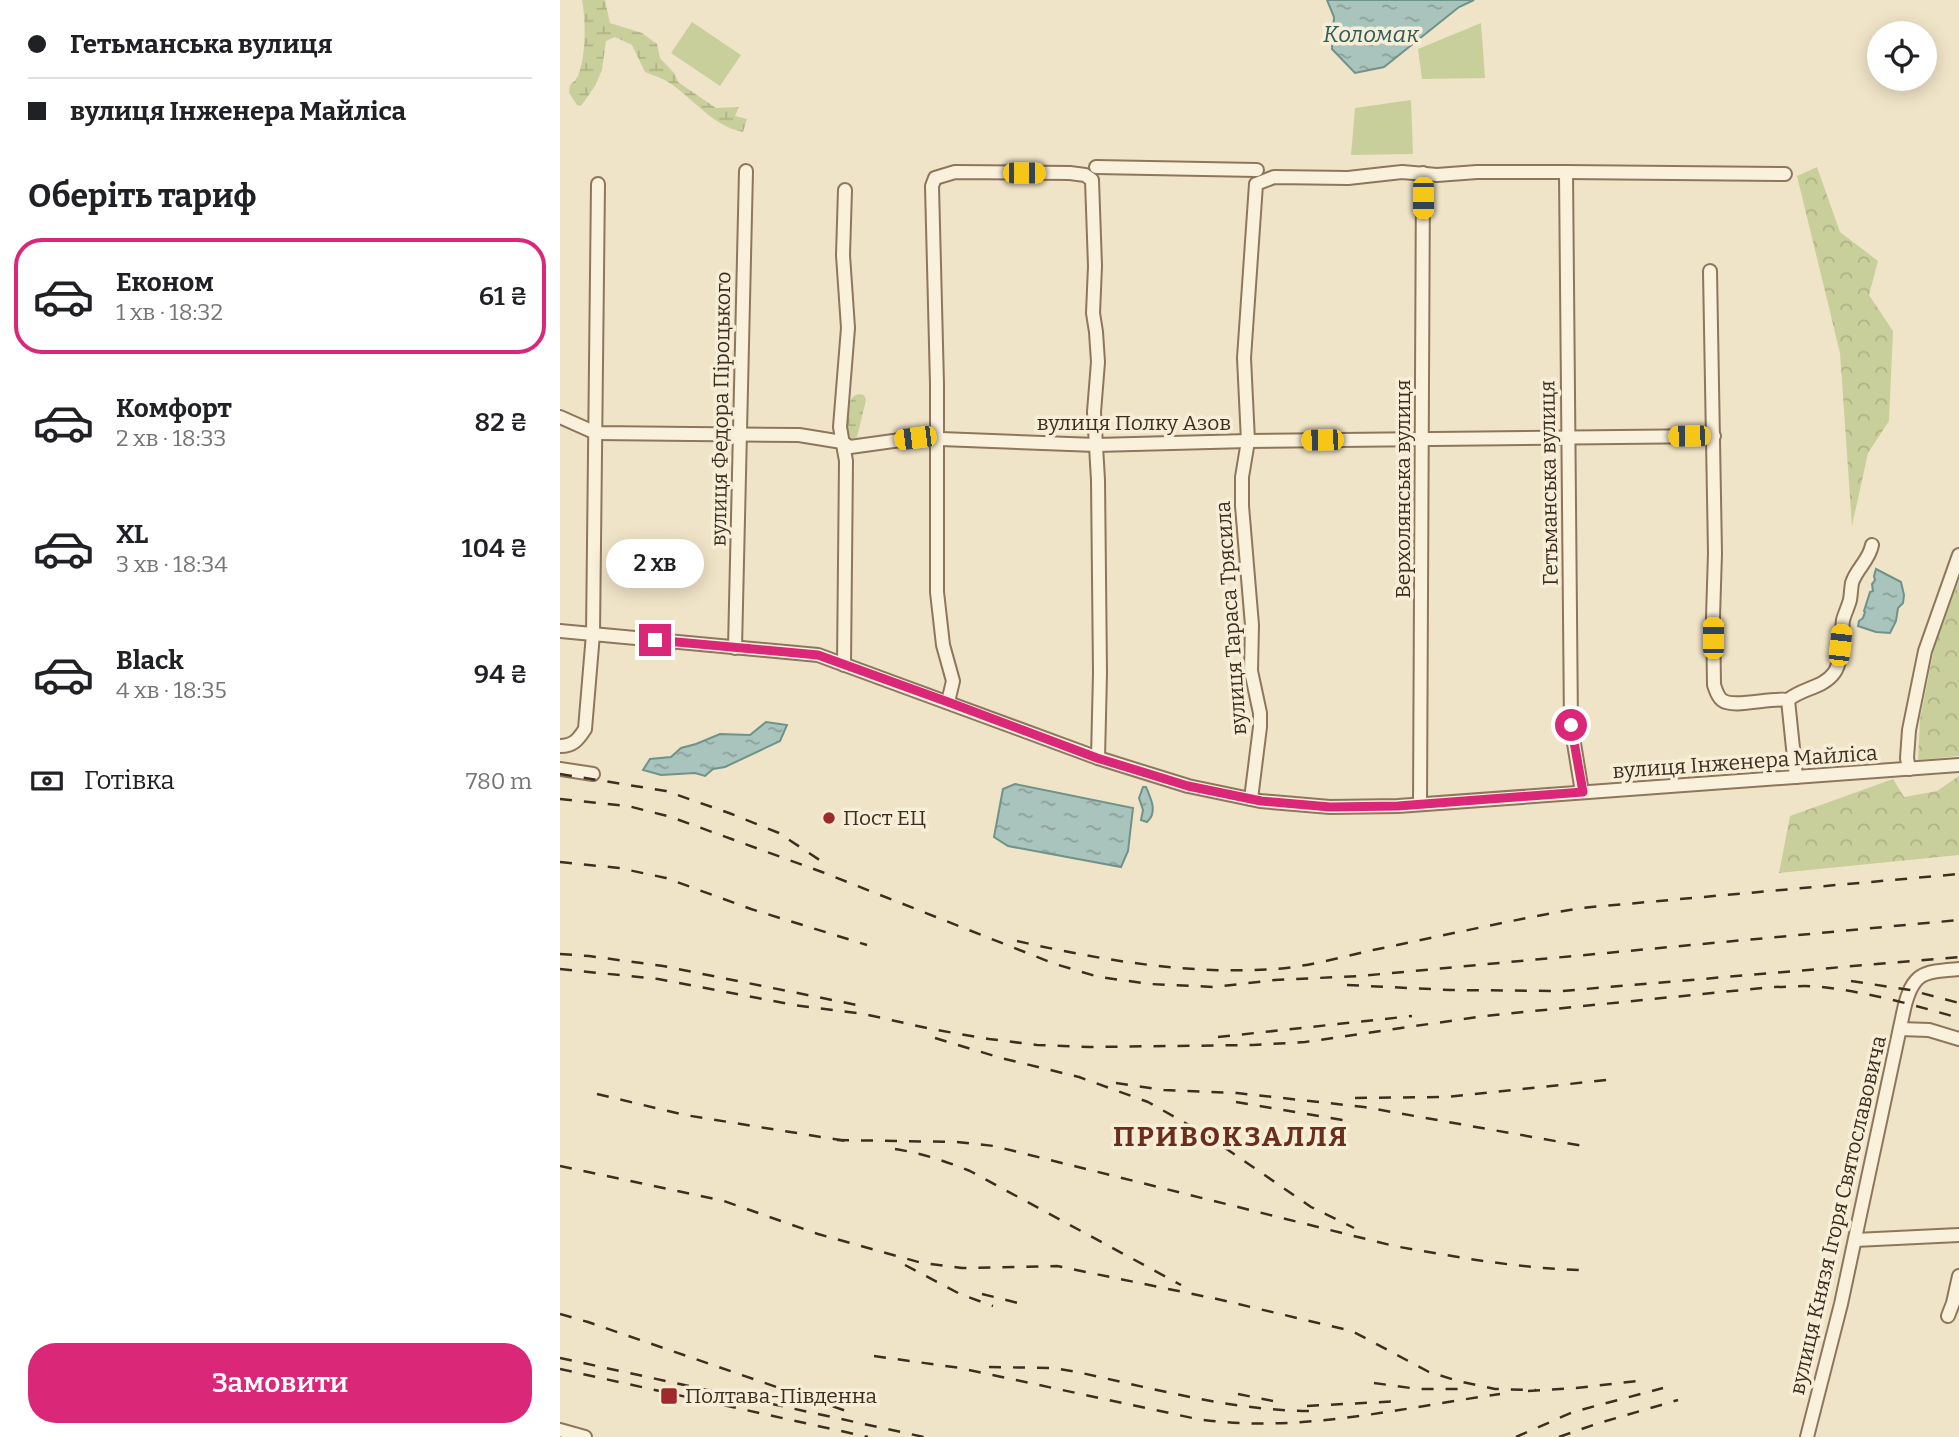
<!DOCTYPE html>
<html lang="uk">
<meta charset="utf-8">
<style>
:root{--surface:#fff;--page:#f2f2f2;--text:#202124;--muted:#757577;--line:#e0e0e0;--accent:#db2777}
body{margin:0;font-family:Bitter,serif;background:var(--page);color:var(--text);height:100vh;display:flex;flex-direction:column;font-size:26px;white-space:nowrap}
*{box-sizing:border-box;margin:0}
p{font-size:23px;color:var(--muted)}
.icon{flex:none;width:38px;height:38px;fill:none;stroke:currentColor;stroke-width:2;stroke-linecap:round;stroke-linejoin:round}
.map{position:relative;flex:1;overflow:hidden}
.sheet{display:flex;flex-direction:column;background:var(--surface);width:560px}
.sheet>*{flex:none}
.hud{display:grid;align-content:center;height:154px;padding:0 28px;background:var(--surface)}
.fabs{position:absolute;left:1307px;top:21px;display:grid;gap:14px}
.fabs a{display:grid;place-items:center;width:70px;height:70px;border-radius:50%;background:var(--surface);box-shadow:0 4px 18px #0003;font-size:35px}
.end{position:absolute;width:32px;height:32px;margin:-16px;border:9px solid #db2777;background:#fff;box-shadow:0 0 0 4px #fff}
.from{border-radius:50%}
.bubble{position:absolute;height:49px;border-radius:24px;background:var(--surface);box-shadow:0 4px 18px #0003;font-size:23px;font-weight:600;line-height:49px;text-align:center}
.car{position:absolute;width:21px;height:42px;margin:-21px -10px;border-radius:9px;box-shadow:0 0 5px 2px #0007;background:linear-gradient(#f5c518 24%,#345 0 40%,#f5c518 0 76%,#345 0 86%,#f5c518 0)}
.hud b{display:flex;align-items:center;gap:24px;height:66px;font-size:26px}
.hud b+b{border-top:2px solid var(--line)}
.hud i{width:18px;height:18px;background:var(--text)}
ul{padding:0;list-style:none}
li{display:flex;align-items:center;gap:21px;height:116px;margin:0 14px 10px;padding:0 14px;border:4px solid transparent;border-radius:28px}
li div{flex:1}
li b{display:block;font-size:26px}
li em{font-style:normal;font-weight:600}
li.active{border-color:var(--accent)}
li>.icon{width:63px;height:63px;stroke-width:1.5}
h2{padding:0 28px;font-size:32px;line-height:84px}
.pay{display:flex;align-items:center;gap:18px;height:77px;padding:0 28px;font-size:26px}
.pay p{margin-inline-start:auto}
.cta{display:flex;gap:14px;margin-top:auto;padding:14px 28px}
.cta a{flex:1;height:80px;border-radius:28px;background:var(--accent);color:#fff;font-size:28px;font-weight:600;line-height:80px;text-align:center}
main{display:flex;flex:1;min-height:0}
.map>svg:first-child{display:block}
</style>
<main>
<section class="sheet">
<div class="hud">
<b><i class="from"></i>Гетьманська вулиця</b>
<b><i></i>вулиця Інженера Майліса</b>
</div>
<h2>Оберіть тариф</h2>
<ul>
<li class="active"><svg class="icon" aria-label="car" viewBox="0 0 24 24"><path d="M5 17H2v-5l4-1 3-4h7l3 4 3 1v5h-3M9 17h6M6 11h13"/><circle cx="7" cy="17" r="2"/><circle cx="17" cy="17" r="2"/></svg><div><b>Економ</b><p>1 хв · 18:32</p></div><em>61 ₴</em></li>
<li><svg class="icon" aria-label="car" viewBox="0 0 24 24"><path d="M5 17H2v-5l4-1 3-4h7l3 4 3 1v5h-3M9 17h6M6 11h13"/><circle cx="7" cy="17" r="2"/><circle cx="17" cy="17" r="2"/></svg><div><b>Комфорт</b><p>2 хв · 18:33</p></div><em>82 ₴</em></li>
<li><svg class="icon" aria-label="car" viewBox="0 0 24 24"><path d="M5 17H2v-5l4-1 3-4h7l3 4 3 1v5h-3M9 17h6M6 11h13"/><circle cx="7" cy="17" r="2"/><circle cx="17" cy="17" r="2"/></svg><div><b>XL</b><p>3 хв · 18:34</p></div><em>104 ₴</em></li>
<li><svg class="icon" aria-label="car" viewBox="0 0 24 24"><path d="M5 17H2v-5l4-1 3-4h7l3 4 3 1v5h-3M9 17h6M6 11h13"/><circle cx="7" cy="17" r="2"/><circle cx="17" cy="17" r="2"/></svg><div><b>Black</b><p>4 хв · 18:35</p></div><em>94 ₴</em></li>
</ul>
<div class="pay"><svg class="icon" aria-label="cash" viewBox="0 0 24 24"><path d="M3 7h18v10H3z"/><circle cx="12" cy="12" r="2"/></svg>Готівка<p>780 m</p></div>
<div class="cta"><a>Замовити</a></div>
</section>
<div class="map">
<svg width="1399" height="1437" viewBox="0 0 1399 1437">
<defs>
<pattern id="forest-crowns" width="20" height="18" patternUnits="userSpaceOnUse" patternTransform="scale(1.75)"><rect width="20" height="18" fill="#c9cf9b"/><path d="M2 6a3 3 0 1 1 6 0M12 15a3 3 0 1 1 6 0" fill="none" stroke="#aeb285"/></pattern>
<pattern id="wetland-marsh" width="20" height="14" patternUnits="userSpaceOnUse" patternTransform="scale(1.75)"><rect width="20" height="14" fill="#c9cf9b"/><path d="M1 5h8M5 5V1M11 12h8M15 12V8" fill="none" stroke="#aeb285"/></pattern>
<pattern id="water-ripples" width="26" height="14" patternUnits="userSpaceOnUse" patternTransform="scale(1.75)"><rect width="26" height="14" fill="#a9c4bc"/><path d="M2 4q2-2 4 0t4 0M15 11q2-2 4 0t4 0" fill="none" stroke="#8ba098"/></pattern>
</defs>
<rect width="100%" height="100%" fill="#f0e4c8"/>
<g fill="#c9cf9b">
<polygon points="132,22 181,55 160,86 111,53"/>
<polygon points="921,23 925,78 862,79 858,49"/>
<polygon points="851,100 853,154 791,155 795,108"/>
</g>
<g fill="url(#forest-crowns)">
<polygon points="1257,167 1280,232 1318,261 1309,295 1333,331 1329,421 1308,453 1292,526 1280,353 1237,176"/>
<polygon points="1399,580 1399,756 1358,760 1360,719 1374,649"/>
<polygon points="1399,776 1399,855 1219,873 1230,816 1333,779 1344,797 1377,791"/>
</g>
<g fill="url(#wetland-marsh)">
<path d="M22,0H45L50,23L82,33L97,44L100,58L115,74L118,82L156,108L179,107L175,116L187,119L183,132C151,126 132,96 105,80C99,77 91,75 85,72L72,45L55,37L46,41L42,70L35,86L21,106L17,105L9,93L10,85C13,82 16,80 18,76C26,57 26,20 22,0Z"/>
<path d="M299,394L304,395L306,400L297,437L291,439L286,437L284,414L287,412C289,404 290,396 299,394Z"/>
</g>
<g fill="url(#water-ripples)" stroke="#6f938a" stroke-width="2">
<polygon points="767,0 914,0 899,7 824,67 795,73 772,49 774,17"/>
<polygon points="1316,569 1341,582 1344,595 1343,603 1338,608 1336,621 1330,633 1316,632 1298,626 1299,621 1303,618 1305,612 1304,611 1310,592 1313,591 1312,584 1315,580 1314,576"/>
<polygon points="206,722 227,725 220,741 165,767 153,769 145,776 135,773 101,775 83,770 90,759 111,757 121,748 136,744 160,734 190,735"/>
<polygon points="455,784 573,808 568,851 561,867 448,846 434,837 443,789"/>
<path d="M583,787H586C591,799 598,812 587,822L581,820L583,810L579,798Z"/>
</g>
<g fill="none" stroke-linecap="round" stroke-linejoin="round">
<g stroke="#8d765c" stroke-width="16">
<g id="minor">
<polyline points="536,167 697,170"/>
<polyline points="1006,172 1011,725 1022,792"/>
<path d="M1150,271L1155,553L1153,617L1154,685C1156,690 1157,696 1162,700C1173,709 1211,697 1228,700L1236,777"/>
<polyline points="0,417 36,433 239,435 282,442 290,447 355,438 536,445 688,441 1154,436"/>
<polyline points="0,631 258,655 538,758 628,786 700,801 770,807 838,806 1399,765"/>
<polyline points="175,648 186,171"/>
<polyline points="284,665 286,461 280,427 288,328 283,255 285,190"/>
<path d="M1228,700C1242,688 1263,688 1274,673C1283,661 1281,635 1283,620C1285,613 1288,607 1290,600C1291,594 1291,589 1292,583C1296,569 1309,561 1312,545"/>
<polyline points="388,702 393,681 383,645 377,592 377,384 372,186 375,178 395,172 510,173 525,175 532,180 535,266 533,313 536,332 538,362 534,412 538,480 540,673 538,758"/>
<path d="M0,746C13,746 18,740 25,729L33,634L38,184"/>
<polyline points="0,769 33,774"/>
<polyline points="1349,769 1347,758 1349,730 1365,651 1399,555"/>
<polyline points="691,799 700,727 700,713 691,671 692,625 682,506 682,477 688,441 684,358 696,184 714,177 788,178 842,172 877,175 917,172 1006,172 1225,174"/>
<polyline points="860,804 863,173"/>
<polyline points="1340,1029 1369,1030 1399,1039"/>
<polyline points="1295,1240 1399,1235"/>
<polyline points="1388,1316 1393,1303 1399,1276"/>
<polyline points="0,1430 25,1437"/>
<path d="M1247,1437L1281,1304L1344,1009C1353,971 1364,972 1399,969"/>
</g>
</g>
<use href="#minor" stroke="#faf1dc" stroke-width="12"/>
<g stroke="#3d2e20" stroke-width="2.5" stroke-dasharray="12 12" stroke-linecap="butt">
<polyline points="0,774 106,791 169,813 219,833 267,865"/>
<polyline points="0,799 68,806 111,817 262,872 495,964 539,977 590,984 654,987 715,980 800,976 1399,920"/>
<polyline points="0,862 59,868 106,878 191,909 307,945"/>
<path d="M457,941C541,960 628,975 714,969C747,967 781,957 813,950C882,936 951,920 1021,908L1399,874"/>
<polyline points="0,954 29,956 103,966 307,1007"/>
<path d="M0,969L98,979L234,1005L304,1014L371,1029L429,1039L477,1045L530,1047L693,1045L745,1042L924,1016L1212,987C1228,987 1245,985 1261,987C1308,992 1354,1005 1399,1018"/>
<polyline points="1291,981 1350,990 1399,1003"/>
<polyline points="787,985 890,990 1002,991 1399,957"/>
<polyline points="658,1037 852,1016"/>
<polyline points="375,1038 441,1058 519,1077 588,1102 645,1134 751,1207 794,1228"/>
<polyline points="556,1083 604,1090 677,1093 804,1107 1023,1146"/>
<polyline points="37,1094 125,1115 286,1141"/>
<polyline points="795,1098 886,1097 1047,1080"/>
<polyline points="676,1102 788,1121"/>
<path d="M277,1140L396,1142L434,1146L834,1246C896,1257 957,1268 1019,1270"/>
<path d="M335,1149C361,1153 385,1161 410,1171L621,1285"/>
<polyline points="0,1166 164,1201 258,1234 362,1263 402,1268 497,1266 657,1299 792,1331 869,1372 898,1381 935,1389 976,1390"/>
<polyline points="345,1265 400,1294 433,1306"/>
<polyline points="422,1294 466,1305"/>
<polyline points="0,1314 28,1322 292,1413"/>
<path d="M314,1356L400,1368L637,1419C738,1434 840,1408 940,1394"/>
<polyline points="0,1358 364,1437"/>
<path d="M429,1367L493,1368L517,1372C596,1389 676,1412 758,1411"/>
<polyline points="0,1369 308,1437"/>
<polyline points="814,1383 858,1389 907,1389"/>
<polyline points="968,1391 1016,1388 1086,1380"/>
<polyline points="678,1394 713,1401"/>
<polyline points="747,1406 842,1401"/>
<polyline points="956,1437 1013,1412 1103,1388"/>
<polyline points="999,1437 1036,1424 1118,1400"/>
</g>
</g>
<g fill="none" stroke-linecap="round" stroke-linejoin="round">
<polyline stroke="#db2777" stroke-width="9" points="95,640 258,655 388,702 537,758 628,786 701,801 770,807 838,806 1023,792 1011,725"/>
</g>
<g fill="#9e2a2b" stroke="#f7eed8" stroke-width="2.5">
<circle cx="269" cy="818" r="7"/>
<rect x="100" y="1387" width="18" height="18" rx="3.5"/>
</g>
<g text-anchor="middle" stroke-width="7" stroke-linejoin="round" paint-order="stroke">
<g font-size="21" fill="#3d2e20" stroke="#f7eed8">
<text transform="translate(161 409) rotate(-89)" y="7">вулиця Федора Піроцького</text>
<text x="574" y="430">вулиця Полку Азов</text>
<text transform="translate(989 483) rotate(-91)" y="7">Гетьманська вулиця</text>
<text transform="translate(843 489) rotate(-90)" y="7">Верхолянська вулиця</text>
<text transform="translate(671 618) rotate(-94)" y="7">вулиця Тараса Трясила</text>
<text transform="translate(1185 762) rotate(-4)" y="7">вулиця Інженера Майліса</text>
<text transform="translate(1278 1215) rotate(-77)" y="7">вулиця Князя Ігоря Святославовича</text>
</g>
<g font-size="21" fill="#3d2e20" stroke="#f7eed8" text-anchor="start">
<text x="283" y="825">Пост ЕЦ</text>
<text x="125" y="1403">Полтава-Південна</text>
</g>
<g font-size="23" font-style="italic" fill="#2f5d5a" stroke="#f7eed8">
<text x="811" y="42">Коломак</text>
</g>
<g font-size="28" font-weight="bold" letter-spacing="2" fill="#6b2e1e" stroke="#f7eed8">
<text x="671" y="1146">ПРИВОКЗАЛЛЯ</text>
</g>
</g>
</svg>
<div class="fabs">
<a><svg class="icon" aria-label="locate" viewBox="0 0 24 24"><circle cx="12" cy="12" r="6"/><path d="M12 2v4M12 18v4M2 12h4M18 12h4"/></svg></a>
</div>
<i class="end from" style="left:1011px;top:725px"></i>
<i class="end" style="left:95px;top:640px"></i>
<div class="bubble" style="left:46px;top:539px;width:98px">2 хв</div>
<i class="car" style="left:464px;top:173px;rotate:90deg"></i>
<i class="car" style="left:863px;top:198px;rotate:180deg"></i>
<i class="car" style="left:1129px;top:436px;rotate:269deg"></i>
<i class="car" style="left:355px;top:438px;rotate:263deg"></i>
<i class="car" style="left:762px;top:440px;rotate:269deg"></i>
<i class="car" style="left:1153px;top:638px;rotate:0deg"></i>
<i class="car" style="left:1280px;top:645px;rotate:6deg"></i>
</div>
</main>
